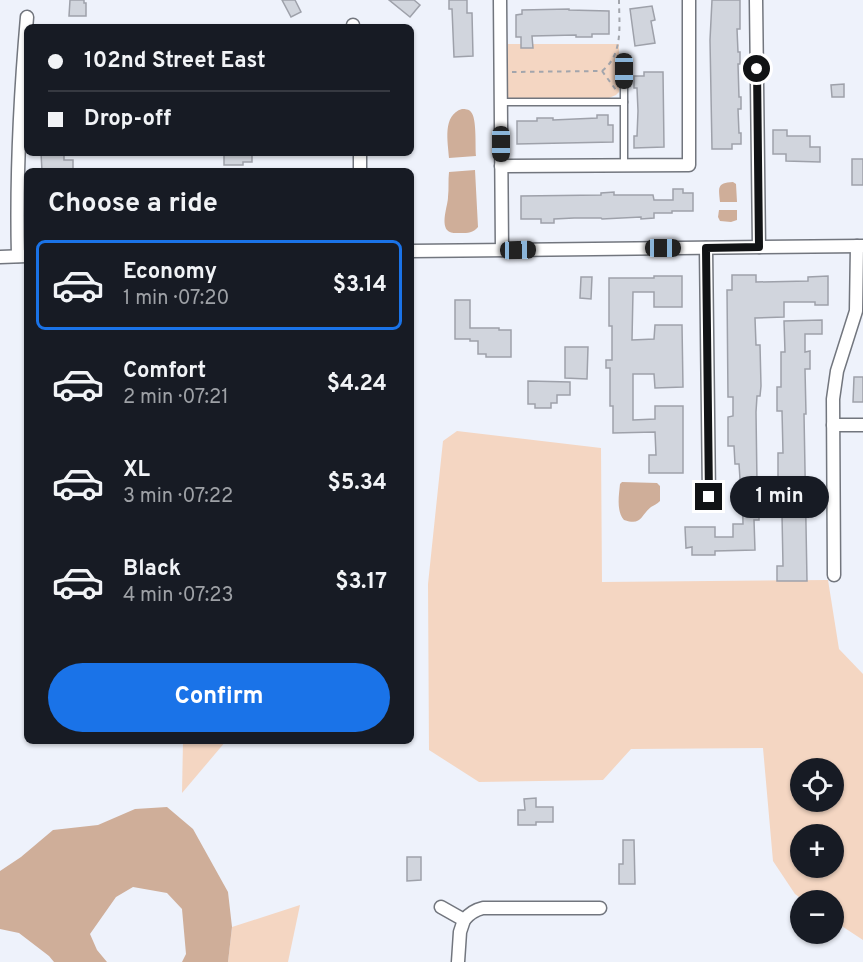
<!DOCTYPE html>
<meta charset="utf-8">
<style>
:root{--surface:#171b24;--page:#20242c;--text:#f1f3f6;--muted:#9ea1a6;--line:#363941;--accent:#1a73e8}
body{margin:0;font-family:Overpass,sans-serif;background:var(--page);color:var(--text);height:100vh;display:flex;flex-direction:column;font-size:22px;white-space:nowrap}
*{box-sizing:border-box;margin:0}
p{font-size:20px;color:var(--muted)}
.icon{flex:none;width:33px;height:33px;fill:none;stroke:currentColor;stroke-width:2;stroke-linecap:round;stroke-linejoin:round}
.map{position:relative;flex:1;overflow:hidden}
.side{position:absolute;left:24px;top:168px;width:390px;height:576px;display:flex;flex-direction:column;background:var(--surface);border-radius:9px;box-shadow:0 2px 4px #0004}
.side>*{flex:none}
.banner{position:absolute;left:24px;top:24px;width:390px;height:132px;border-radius:9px;box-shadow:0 2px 4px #0004;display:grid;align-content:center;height:132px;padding:0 24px;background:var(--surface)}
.buttons{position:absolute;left:790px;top:758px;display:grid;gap:12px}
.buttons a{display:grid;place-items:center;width:54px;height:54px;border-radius:50%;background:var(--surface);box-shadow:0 2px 4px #0004;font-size:30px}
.end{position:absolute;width:27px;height:27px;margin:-14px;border:8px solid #111315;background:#fff;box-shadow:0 0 0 3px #fff}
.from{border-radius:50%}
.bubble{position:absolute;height:42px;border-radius:21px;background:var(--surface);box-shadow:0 2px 4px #0004;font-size:20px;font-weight:700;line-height:42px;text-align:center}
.car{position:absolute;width:18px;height:36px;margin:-18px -9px;border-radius:8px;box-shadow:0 0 4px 2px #0007;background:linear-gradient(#222 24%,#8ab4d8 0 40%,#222 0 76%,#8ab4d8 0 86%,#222 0)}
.banner b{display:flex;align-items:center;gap:21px;height:57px;font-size:22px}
.banner b+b{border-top:2px solid var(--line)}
.banner i{width:15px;height:15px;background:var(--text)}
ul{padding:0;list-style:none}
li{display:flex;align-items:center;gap:18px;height:90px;margin:0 12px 9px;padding:0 12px;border:3px solid transparent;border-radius:9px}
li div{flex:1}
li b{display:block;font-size:22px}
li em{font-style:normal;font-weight:700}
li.selected{border-color:var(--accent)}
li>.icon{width:54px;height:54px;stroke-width:1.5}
h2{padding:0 24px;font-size:27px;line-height:72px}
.action{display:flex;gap:12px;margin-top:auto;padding:12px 24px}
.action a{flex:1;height:69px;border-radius:36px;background:var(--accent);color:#fff;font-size:24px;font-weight:700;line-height:69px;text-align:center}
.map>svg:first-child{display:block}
</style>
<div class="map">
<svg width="863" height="962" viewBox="0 0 863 962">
<rect width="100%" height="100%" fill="#eef2fb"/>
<g fill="#f4d6c2" fill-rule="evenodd">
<polygon points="508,44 619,44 619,92 616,95 609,98 508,98"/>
<path d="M457,431L601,448L602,582L828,580L839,649L863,674V940L834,921V900H803L795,894L773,861L763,748L631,749L603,780L479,782L429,750L428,584L443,441ZM801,768H834V801H801ZM801,834H834V867H801Z"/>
<polygon points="183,741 226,741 182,793"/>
<polygon points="300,905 288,962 228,962 232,927"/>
</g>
<g fill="#cfae99">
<path d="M462,109C465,109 469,109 471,112C477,118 475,147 476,156L449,158C448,142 442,115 462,109Z"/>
<path d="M475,170L478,227C473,233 468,233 461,233C457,233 450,234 447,230C441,222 448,205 448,197C449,189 448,180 449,172Z"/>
<path d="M733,182L736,184L737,202H720C719,188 716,183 733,182Z"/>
<polygon points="719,210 737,210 737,220 731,222 720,221 718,217"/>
<path d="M622,482L657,483L660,486V501C657,504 654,505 651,507C640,516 642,526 624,520C616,511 619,495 620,484Z"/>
<polygon points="167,807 193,829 228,892 232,927 228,962 182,962 186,954 182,909 167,893 133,887 116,897 90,934 97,950 107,962 54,962 49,956 19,933 0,929 0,871 21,857 53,830 98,825 135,809"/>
</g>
<g fill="#d1d5dd" stroke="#9ea1aa" stroke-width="1.5">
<polygon points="70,0 84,0 84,3 86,3 86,16 69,16"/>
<polygon points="282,0 295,0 301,12 291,17"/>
<polygon points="389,0 414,0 420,5 410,17"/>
<polygon points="449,0 467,0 467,13 472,13 473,56 454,57 452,9 449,9"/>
<polygon points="712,0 740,0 740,29 737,29 738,52 740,52 740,64 738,64 739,97 741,97 741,109 738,109 739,133 741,133 741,144 732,144 732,149 712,149 710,40"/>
<polygon points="652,6 655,20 651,21 655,43 635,46 630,9"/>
<polygon points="569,9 569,10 609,11 609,34 592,34 592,37 576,37 576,35 532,36 533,48 521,48 521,37 516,37 516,15 522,14 522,10"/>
<polygon points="644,72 663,72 664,147 634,148 634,136 637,136 638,111 637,88 634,88 634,76 644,76"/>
<polygon points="844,84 844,97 832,97 831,85"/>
<polygon points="597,115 608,115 608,125 613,125 613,142 517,144 517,121 537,121 537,118 553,118 553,120 597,118"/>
<polygon points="773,130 787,130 787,136 810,136 810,147 820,147 820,162 786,161 786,154 773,154"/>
<polygon points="41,153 64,153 64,160 73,160 73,169 67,169 67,171 42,171"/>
<polygon points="224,153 252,153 252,162 243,162 243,165 224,165"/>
<rect x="852" y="159" width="11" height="26"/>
<polygon points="673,189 683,189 683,193 693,193 693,211 672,211 672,213 654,213 654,218 641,219 641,217 602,219 601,218 574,218 554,219 554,223 541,223 541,219 521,219 521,196 601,195 601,193 614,192 614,195 653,195 654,200 673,200"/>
<polygon points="732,275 756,275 756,282 808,281 808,277 828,276 828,305 815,305 815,302 784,302 784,317 755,318 756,345 760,345 761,386 760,396 757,396 756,412 757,483 759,483 759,520 754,520 755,550 715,551 715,555 692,555 692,547 686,548 685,527 715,527 715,537 733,537 733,524 743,524 742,479 740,479 739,464 735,464 734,446 728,446 728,417 733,416 733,397 728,397 727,290 732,290"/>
<polygon points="654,276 682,276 682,307 654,307 654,292 633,292 632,340 654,339 655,325 682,325 683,387 655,388 654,374 633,374 633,420 655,419 655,406 683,406 683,473 649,473 649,455 656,455 655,432 613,433 613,406 610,406 610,368 606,368 606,360 612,360 612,326 609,326 609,278 654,278"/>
<polygon points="581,277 592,277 591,299 580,298"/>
<polygon points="455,300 470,300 470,328 499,328 499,330 511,330 511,357 486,357 486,354 478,354 478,341 470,341 470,339 455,339"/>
<polygon points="822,320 822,334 805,334 805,352 810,351 810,369 805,369 806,414 804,414 807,581 777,581 777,566 783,566 782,515 777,515 777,500 782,500 782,480 778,480 778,453 783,453 782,411 777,411 777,387 781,387 781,352 785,352 784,321"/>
<polygon points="565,347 588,347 587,379 565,378"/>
<polygon points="854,377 863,377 863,402 853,402"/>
<polygon points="528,381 570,382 570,395 557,395 557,403 551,403 551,408 535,408 535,404 528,404"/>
<polygon points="536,798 536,807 553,807 553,822 536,822 536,825 518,825 518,810 525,810 524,799"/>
<polygon points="623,840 634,840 635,884 619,884 619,864 623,864"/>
<polygon points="407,857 421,857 421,880 407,881"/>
</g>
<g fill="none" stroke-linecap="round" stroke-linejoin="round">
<g stroke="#72767e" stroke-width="9">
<g id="service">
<polyline points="624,71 624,165"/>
<polyline points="501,102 624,102"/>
</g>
</g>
<g stroke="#72767e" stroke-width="15">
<g id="minor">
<polyline points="500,0 502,250"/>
<polyline points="756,0 759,247"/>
<polyline points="353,25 353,27"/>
<polyline points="360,153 360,171"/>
<polyline points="501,166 689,165 689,0"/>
<polyline points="706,248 709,497"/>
<polyline points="411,251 863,246"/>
<path d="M18,256C16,177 20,97 27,17"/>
<polyline points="0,257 27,256"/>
<polyline points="833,425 863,425"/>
<polyline points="834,575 833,399 837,371 856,311 857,246"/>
<path d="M441,907L464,920C469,914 474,910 483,908H600"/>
<polyline points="458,962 460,932 464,920"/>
</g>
</g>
<g stroke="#a2a5ac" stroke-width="2" stroke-dasharray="4.5 4.5" stroke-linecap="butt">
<polyline points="602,71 616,90"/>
<path d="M512,72L602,71C624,54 619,24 619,0"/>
</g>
<use href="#service" stroke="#fff" stroke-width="6"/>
<use href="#minor" stroke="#fff" stroke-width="12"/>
</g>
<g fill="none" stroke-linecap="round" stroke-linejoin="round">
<polyline stroke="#111315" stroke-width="8" points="709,497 706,248 759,247 757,69"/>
</g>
</svg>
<div class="buttons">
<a><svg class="icon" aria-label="locate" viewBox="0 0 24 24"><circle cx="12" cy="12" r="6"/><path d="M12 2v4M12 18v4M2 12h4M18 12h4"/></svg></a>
<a>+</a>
<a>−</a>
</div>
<i class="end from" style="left:757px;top:69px"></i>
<i class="end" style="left:709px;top:497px"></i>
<div class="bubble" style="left:730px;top:476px;width:99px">1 min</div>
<i class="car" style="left:624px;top:71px;rotate:180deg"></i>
<i class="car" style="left:501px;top:144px;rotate:180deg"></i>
<i class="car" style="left:663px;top:248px;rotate:90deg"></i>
<i class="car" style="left:518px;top:250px;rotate:89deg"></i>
<div class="banner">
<b><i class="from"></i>102nd Street East</b>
<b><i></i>Drop-off</b>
</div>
<section class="side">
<h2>Choose a ride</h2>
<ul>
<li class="selected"><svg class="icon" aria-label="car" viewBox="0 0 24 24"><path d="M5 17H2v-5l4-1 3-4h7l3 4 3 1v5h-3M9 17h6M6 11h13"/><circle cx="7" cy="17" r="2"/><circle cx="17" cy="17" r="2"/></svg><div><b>Economy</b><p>1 min · 07:20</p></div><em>$3.14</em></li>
<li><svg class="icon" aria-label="car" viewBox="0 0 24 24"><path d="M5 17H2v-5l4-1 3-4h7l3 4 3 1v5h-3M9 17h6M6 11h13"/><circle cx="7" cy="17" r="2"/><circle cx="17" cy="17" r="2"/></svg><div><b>Comfort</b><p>2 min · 07:21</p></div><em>$4.24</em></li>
<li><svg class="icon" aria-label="car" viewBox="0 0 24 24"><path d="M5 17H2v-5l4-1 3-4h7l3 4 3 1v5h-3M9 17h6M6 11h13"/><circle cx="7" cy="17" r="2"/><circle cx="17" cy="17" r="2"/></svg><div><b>XL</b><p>3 min · 07:22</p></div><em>$5.34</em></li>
<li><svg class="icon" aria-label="car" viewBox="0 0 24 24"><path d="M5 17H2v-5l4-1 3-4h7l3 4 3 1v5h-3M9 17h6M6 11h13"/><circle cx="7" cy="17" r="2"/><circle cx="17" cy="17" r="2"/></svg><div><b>Black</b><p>4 min · 07:23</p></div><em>$3.17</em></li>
</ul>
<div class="action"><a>Confirm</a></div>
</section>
</div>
